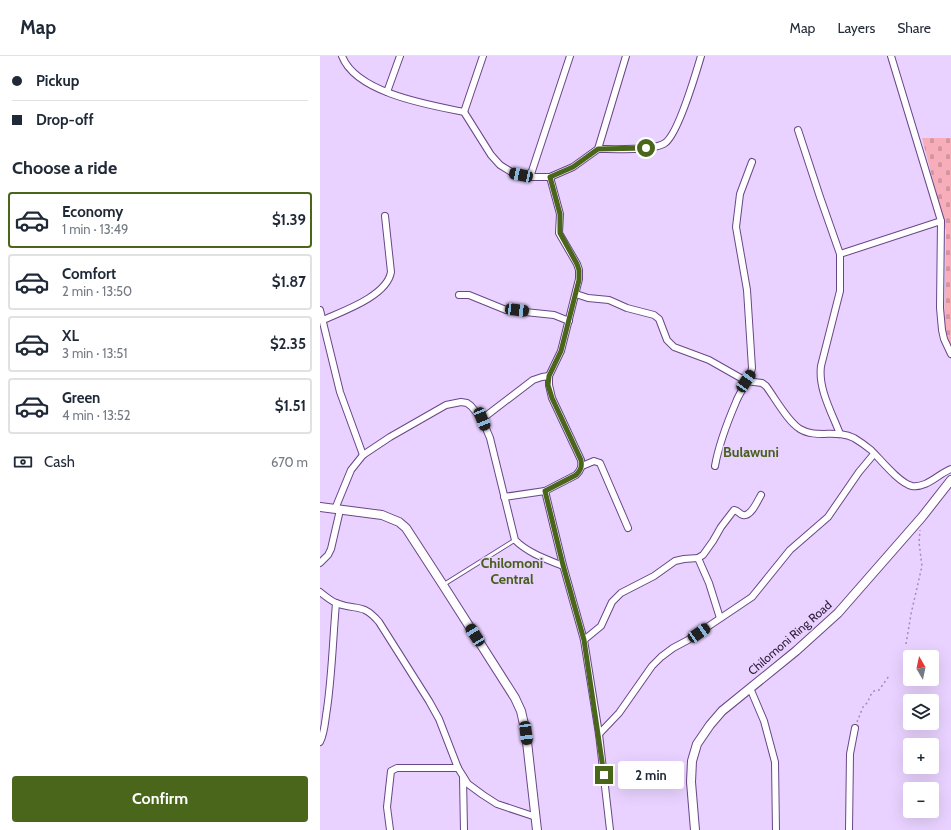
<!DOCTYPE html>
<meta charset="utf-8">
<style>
:root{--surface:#fff;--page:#f6f6f7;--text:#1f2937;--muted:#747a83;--line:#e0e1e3;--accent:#49661a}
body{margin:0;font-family:Cabin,sans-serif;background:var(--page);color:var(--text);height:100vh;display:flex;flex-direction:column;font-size:15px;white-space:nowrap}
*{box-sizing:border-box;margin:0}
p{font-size:13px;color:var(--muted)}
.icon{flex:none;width:22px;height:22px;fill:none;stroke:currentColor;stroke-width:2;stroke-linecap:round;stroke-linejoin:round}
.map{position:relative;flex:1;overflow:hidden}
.side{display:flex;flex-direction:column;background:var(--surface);width:320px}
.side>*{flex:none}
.guide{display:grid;align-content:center;height:88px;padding:0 12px;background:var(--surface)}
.needle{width:26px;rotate:351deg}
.tools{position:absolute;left:583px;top:594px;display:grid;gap:8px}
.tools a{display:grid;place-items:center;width:36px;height:36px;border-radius:4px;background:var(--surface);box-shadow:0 4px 16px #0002;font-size:20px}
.end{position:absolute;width:18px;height:18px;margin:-9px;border:5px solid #49661a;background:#fff;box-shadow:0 0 0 2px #fff}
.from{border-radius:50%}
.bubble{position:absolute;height:28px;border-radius:4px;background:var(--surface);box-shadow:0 4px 16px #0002;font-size:13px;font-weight:700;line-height:28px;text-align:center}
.car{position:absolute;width:12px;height:24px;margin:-12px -6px;border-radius:5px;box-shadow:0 0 3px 1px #0007;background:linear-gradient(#222 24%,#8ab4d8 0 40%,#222 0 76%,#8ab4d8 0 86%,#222 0)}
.guide b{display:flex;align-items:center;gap:14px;height:38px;font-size:15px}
.guide b+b{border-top:1px solid var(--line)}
.guide i{width:10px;height:10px;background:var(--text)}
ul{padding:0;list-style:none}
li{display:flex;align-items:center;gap:12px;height:56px;margin:0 8px 6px;padding:0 4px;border:2px solid var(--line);border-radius:4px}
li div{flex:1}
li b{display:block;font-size:15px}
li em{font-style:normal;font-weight:700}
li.selected{border-color:var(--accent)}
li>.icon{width:36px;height:36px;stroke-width:1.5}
h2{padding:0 12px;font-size:18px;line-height:48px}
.pay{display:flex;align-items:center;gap:10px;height:44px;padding:0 12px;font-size:15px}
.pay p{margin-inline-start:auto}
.cta{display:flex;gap:8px;margin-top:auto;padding:8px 12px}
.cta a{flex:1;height:46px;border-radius:4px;background:var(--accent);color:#fff;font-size:16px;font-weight:700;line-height:46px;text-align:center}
header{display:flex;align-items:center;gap:24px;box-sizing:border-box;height:56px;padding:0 20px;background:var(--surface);border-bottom:1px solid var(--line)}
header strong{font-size:19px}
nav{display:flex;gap:22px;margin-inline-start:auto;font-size:14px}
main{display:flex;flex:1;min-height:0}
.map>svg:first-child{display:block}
</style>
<header>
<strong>Map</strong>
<nav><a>Map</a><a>Layers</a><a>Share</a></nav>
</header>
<main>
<section class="side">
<div class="guide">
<b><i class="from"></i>Pickup</b>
<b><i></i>Drop-off</b>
</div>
<h2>Choose a ride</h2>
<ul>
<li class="selected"><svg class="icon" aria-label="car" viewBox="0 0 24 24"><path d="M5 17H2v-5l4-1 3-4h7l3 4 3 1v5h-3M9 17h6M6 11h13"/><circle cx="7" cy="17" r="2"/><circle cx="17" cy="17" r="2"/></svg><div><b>Economy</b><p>1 min · 13:49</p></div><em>$1.39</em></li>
<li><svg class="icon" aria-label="car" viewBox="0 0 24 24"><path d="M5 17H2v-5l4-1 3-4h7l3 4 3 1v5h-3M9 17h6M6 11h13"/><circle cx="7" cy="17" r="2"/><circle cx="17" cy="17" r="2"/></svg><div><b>Comfort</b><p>2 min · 13:50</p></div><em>$1.87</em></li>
<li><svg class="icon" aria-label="car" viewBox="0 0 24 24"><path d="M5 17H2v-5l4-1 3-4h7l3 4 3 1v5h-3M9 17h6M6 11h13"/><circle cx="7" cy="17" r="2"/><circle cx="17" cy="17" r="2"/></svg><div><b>XL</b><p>3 min · 13:51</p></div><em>$2.35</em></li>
<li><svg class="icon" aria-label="car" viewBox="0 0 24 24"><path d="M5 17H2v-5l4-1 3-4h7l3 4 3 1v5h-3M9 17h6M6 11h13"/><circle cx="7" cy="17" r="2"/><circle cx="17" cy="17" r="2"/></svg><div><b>Green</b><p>4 min · 13:52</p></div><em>$1.51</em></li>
</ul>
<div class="pay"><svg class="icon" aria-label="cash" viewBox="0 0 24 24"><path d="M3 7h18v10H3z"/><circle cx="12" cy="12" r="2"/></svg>Cash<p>670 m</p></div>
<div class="cta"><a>Confirm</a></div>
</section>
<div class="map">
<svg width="631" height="774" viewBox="0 0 631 774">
<defs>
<pattern id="cemetery-stones" width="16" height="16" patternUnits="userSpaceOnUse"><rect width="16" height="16" fill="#f7aeba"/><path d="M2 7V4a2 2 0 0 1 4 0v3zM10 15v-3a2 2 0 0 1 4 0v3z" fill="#d495a0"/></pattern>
</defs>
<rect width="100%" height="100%" fill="#e9d2ff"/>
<polygon fill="url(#cemetery-stones)" points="602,82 631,82 631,295 624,274 626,175"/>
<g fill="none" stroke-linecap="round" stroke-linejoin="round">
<g stroke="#6a4687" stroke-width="5">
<polyline id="service" points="123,529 195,484"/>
</g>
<g stroke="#6a4687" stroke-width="8">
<g id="minor">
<path d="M22,0C36,37 109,49 144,56L171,99L180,109L193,117L210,121H230L253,111L278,93L306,0"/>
<polyline points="571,0 621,165 620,252 622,274 624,283 631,298"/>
<polyline points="67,36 80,0"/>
<polyline points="144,56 163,0"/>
<path d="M478,74L500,141L520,198V235L501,310C498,333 512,357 520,378"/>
<path d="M278,93C293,93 334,95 345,87C358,78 376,17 381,0"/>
<polyline points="210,121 250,0"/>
<polyline points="520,198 621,165"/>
<path d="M256,238L268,242L289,244L307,252L334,259L339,263L347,284L354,291L389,304L426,325L442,327L446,330C455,342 468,366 480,373C496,383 517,373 534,382C539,385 546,390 551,394C561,404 579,427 592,430C607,432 618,418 631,413"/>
<polyline points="139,239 149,239 186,254 234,259 249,265"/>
<polyline points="0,254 20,336 43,399"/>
<path d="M3,264C23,255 67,240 71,216L65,160"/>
<polyline points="162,363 213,324 222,321 229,320"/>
<polyline points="262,410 274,405 280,407 308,472"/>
<path d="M395,410C399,387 407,367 416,346C420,335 430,324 432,312L427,234L416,171L420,138L432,106"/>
<polyline points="225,435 243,509 264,584 279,678 290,774"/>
<path d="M184,441L225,435L256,419C261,414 262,411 261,404L232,342L229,329V320L241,295L259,223V214L257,208L239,177L240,158L230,121"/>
<path d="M15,453L31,414L43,399L70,381L126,349L141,346L147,347L151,350L162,363L170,382L195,484C208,497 226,503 243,510"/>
<polyline points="378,502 389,527 400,562"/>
<polyline points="0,507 8,499 11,493 20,454"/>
<path d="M0,536C5,540 11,545 16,547C36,555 42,546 59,566L109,645L119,663L138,712L148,728L163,739L177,748L216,761"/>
<path d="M264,584L281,570L292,546L301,537L334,520L355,505L364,503L378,502L383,499L393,485L401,471L414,454C419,455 419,458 423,459C431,461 438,444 441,439"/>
<polyline points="430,632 444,665 455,706 456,774"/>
<polyline points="279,678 299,657 332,610 341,601 353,592 368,584 432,541 470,494 508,461 539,416 554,398"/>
<path d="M0,686C5,676 5,664 7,653C12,618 13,582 16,547"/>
<polyline points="143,721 144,774"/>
<polyline points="70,774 67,751 71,715 77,712 138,712"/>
<polyline points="529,774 530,698 535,672"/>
</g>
</g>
<g stroke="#6a4687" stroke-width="10">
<g id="tertiary">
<polyline points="0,451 62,459 79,466 86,472 123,529 195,642 201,655 206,677 217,774"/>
<polyline points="375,774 371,726 372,705 377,688 390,669 402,655 476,595 518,557 602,461 631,424"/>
</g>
</g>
<g stroke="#a18db3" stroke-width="1.5" stroke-dasharray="2 3" stroke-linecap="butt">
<polyline points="586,588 591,558 602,510 599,486 600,474"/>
<polyline points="537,666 543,651 548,646 550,640 554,635 559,634 569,620"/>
</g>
<use href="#service" stroke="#fff" stroke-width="3"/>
<use href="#minor" stroke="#fff" stroke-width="6"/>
<use href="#tertiary" stroke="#fff" stroke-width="8"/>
</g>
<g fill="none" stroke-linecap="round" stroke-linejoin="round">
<path stroke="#49661a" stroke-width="5" d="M284,719L264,584L243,509L225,435L256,419C261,414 262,411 261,404L232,342L228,329L229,320L241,295L259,224V214L257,208L240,177V158L230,121L253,111L278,93L326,92"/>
</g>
<g text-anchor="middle" stroke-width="3" stroke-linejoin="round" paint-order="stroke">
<g font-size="12" fill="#291a35" stroke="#e9d2ff">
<text transform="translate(470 582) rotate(-41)" y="4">Chilomoni Ring Road</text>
</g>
<g font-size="14" font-weight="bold" fill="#46601c" stroke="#e9d2ff">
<text x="431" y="401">Bulawuni</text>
<text x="192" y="512">Chilomoni<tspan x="192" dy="16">Central</tspan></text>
</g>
</g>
</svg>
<div class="tools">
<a><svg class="needle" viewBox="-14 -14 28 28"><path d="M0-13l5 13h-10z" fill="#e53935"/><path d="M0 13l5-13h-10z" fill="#747a83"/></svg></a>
<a><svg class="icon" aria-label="layers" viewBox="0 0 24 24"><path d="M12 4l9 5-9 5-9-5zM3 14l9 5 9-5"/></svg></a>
<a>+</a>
<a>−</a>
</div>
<i class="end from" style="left:326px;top:92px"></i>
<i class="end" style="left:284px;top:719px"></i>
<div class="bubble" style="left:298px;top:705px;width:66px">2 min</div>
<i class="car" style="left:201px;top:119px;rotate:282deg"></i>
<i class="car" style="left:197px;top:254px;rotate:97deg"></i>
<i class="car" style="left:426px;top:325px;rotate:34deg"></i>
<i class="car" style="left:162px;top:363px;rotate:158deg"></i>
<i class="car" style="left:379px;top:577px;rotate:56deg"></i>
<i class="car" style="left:155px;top:579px;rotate:328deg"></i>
<i class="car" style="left:206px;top:677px;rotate:173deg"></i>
</div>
</main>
